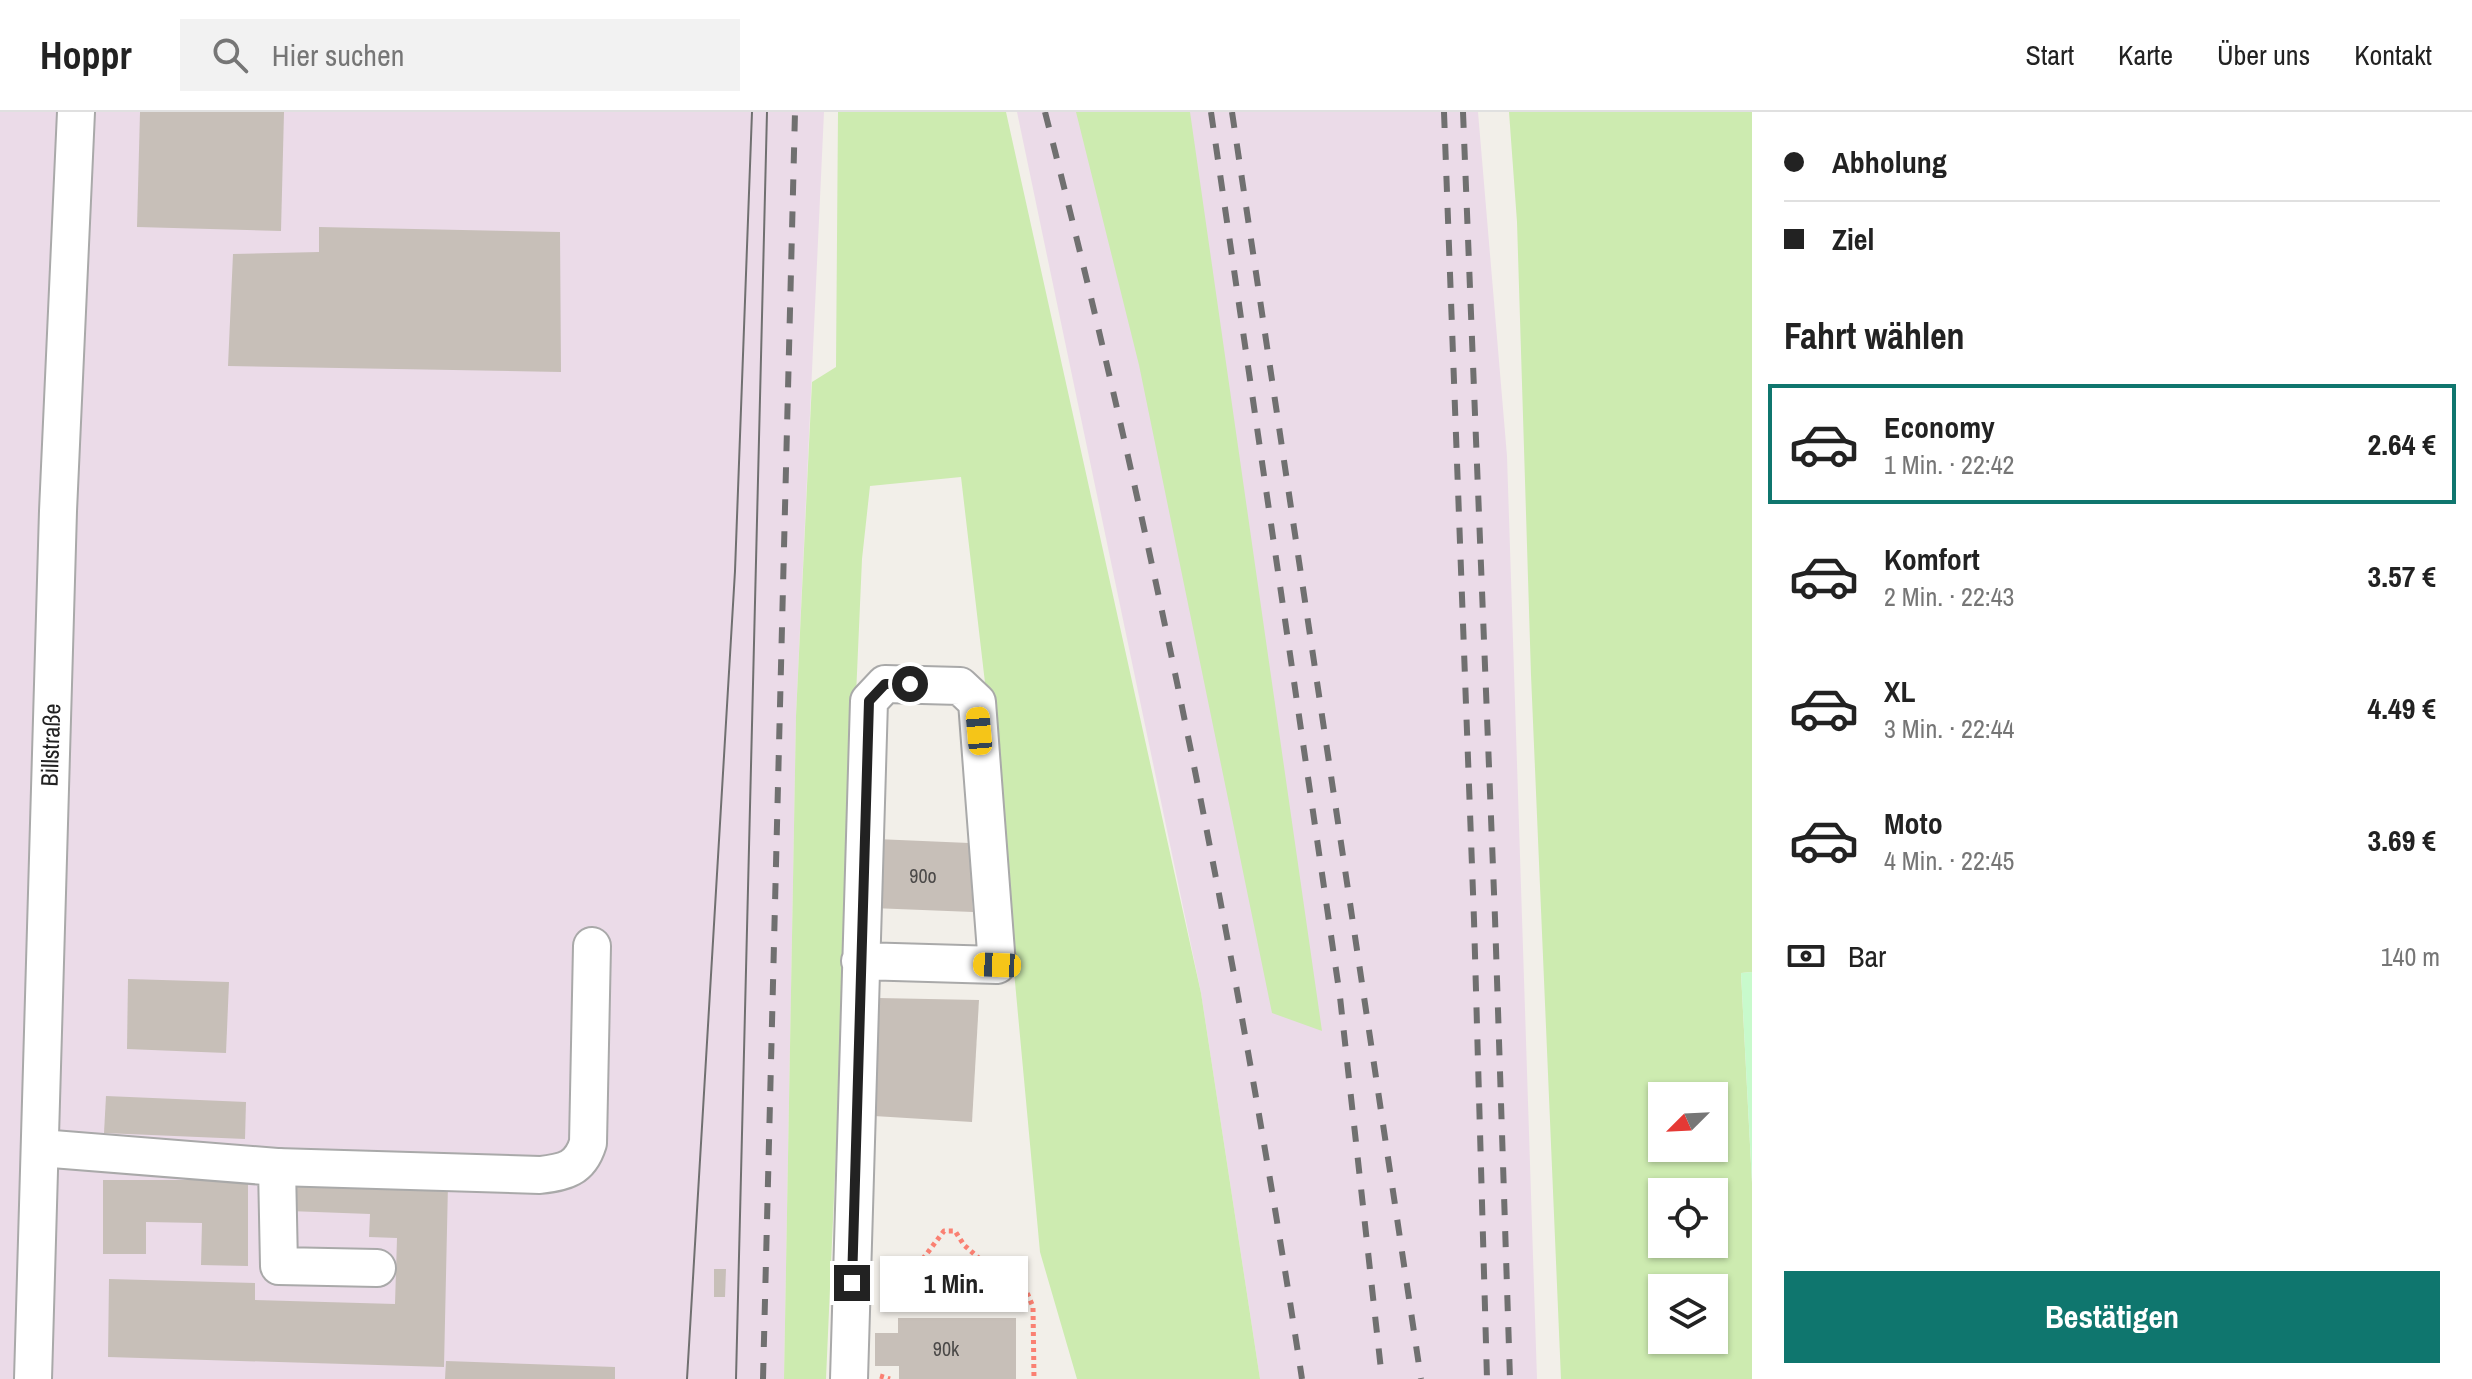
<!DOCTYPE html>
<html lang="de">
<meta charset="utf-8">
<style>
:root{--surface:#fff;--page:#f2f2f2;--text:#222;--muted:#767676;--line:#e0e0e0;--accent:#0f766e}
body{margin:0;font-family:"Archivo Narrow",sans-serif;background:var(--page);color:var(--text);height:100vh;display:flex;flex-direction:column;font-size:30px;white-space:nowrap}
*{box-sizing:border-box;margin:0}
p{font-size:26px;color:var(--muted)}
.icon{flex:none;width:44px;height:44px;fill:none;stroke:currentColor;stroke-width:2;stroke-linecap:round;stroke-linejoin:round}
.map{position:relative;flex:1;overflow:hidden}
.side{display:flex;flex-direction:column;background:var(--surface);width:720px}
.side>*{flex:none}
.guide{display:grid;align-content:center;height:176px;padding:0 32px;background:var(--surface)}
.needle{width:52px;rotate:246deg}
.tools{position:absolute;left:1648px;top:970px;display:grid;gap:16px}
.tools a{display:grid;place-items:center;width:80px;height:80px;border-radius:0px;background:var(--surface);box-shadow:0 2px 6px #0004;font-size:40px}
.end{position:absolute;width:36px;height:36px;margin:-18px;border:10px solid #222;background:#fff;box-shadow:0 0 0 4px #fff}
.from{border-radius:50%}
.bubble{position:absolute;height:56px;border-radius:0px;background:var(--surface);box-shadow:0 2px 6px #0004;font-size:26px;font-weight:800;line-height:56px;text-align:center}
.car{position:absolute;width:24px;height:48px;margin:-24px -12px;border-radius:10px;box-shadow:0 0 6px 2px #0007;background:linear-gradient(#f5c518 24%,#345 0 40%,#f5c518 0 76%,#345 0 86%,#f5c518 0)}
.guide b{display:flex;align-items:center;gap:28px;height:76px;font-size:30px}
.guide b+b{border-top:2px solid var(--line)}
.guide i{width:20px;height:20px;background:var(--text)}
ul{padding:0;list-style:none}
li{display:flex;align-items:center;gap:24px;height:120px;margin:0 16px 12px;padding:0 16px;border:4px solid transparent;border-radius:0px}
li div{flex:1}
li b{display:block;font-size:30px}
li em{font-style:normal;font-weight:800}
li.active{border-color:var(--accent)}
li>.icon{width:72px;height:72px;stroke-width:1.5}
h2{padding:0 32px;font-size:36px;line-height:96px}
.pay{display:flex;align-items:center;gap:20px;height:88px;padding:0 32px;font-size:30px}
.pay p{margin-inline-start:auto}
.action{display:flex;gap:16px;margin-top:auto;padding:16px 32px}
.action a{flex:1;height:92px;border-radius:0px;background:var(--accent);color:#fff;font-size:32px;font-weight:800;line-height:92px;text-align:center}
header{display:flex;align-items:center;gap:48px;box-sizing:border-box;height:112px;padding:0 40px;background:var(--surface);border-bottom:2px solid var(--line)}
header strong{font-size:38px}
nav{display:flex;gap:44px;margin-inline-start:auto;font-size:28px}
.search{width:560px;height:72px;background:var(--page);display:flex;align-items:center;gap:20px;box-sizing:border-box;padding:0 28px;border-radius:0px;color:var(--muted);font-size:30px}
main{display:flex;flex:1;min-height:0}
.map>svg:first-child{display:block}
</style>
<header>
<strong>Hoppr</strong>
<div class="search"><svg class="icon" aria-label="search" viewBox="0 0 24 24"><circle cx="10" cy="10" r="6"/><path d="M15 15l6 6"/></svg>Hier suchen</div>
<nav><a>Start</a><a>Karte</a><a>Über uns</a><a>Kontakt</a></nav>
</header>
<main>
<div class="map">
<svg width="1752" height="1267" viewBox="0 0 1752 1267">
<rect width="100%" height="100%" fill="#f2efe9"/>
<g fill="#ebdbe8">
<polygon points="0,0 824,0 796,604 784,1267 0,1267"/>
<polygon points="1017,0 1478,0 1507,344 1537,1267 1260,1267 1201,881"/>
</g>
<g fill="#cdebb0" fill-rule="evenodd">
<polygon points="838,0 1006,0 1201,881 1260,1267 1077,1267 1040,1140 996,665 961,365 870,374 862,447 826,1267 784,1267 796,604 812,270 836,255"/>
<polygon points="1076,0 1190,0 1322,919 1272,901 1139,253"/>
<path d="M1509,0H1752V860L1741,861L1752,1071V1267H1561L1531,563L1517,110ZM1662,984H1714V1036H1662ZM1662,1080H1714V1132H1662ZM1662,1176H1714V1228H1662Z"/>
</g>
<polygon fill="#c8facc" points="1752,860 1752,1071 1741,861"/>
<g fill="#c7bfb8">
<polygon points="140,0 284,0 281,119 137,115"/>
<polygon points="319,115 560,120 561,260 228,254 233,142 319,140"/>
<polygon points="876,727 969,731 973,800 872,796"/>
<polygon points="128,867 229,870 226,941 127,937"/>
<polygon points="878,886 979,888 972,1010 874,1004"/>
<polygon points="106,984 246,990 245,1027 104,1021"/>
<polygon points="103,1068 248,1068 248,1154 201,1153 202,1111 146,1110 146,1142 103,1142"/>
<polygon points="290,1068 448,1072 444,1255 108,1245 109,1167 255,1171 255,1188 395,1192 397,1126 369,1125 370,1102 289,1099"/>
<polygon points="714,1157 726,1157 725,1185 714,1185"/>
<polygon points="898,1206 1016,1206 1016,1267 899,1267 899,1254 875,1254 875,1221 898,1221"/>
<polygon points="446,1249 615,1255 615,1267 445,1267"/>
</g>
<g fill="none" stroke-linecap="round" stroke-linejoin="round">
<g stroke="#a9a9a9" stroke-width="40">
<g id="minor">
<polyline points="40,1036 277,1055 279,1154 377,1156"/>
<path d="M277,1055L540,1063C565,1060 580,1057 588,1031L592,834"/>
<polyline points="33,1267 58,399 76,0"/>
<polyline points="849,1267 869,589 885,572 960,574 977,590 997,853 860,849"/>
</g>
</g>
<g stroke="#fa8072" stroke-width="5" stroke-dasharray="4 4" stroke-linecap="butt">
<polyline points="884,1198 944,1119 955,1119 964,1133 981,1148 1024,1173 1033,1195 1034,1267"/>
<polyline points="880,1264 890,1267"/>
</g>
<use href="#minor" stroke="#fff" stroke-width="36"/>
<g stroke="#707070" stroke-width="2">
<polyline points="687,1267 735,459 752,0"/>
<polyline points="736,1267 767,0"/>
</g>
<g stroke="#707070" stroke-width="6" stroke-dasharray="16 16" stroke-linecap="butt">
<path d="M1045,0C1152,418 1237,841 1302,1267"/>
<polyline points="1211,0 1340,885 1382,1267"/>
<polyline points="1232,0 1421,1267"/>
<polyline points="1444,0 1474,808 1487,1267"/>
<polyline points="1463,0 1495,806 1510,1267"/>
<polyline points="763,1267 795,0"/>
</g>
</g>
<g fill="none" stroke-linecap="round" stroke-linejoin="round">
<polyline stroke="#222" stroke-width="10" points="852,1171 869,589 885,572 910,572"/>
</g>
<g text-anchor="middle" stroke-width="6" stroke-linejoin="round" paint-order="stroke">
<g font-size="20" fill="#4b4948">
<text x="923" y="771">90o</text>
<text x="946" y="1244">90k</text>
</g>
<g font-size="24" fill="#222" stroke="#fff">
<text transform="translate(51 633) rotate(-88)" y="8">Billstraße</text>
</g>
</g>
</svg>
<div class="tools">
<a><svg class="needle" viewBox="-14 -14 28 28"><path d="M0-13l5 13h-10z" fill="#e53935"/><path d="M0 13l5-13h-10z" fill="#767676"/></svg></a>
<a><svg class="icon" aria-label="locate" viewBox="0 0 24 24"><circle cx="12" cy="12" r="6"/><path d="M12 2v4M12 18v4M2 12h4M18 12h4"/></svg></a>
<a><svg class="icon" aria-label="layers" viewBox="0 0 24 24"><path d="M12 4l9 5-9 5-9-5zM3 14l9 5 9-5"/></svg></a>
</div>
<i class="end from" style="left:910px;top:572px"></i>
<i class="end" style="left:852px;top:1171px"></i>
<div class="bubble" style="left:880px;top:1144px;width:148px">1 Min.</div>
<i class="car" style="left:979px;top:619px;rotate:355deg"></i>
<i class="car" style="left:997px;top:853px;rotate:272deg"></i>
</div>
<section class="side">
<div class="guide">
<b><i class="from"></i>Abholung</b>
<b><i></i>Ziel</b>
</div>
<h2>Fahrt wählen</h2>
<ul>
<li class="active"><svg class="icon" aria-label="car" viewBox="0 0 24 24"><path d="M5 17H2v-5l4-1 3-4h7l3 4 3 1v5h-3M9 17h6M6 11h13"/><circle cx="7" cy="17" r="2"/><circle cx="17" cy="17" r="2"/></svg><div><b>Economy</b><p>1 Min. · 22:42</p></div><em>2.64 €</em></li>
<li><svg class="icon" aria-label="car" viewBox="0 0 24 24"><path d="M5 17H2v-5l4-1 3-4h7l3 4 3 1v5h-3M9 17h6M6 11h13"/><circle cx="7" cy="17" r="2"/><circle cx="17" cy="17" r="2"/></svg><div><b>Komfort</b><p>2 Min. · 22:43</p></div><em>3.57 €</em></li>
<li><svg class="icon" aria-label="car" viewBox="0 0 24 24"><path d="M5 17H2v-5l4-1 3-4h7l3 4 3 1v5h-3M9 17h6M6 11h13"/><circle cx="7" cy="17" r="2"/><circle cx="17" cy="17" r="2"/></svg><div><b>XL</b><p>3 Min. · 22:44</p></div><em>4.49 €</em></li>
<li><svg class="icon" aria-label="car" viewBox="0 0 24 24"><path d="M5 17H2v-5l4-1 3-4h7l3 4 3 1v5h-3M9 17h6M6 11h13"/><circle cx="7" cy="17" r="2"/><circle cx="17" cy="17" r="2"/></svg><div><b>Moto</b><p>4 Min. · 22:45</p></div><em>3.69 €</em></li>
</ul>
<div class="pay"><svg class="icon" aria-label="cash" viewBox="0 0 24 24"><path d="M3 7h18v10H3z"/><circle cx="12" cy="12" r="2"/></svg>Bar<p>140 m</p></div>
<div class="action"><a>Bestätigen</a></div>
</section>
</main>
